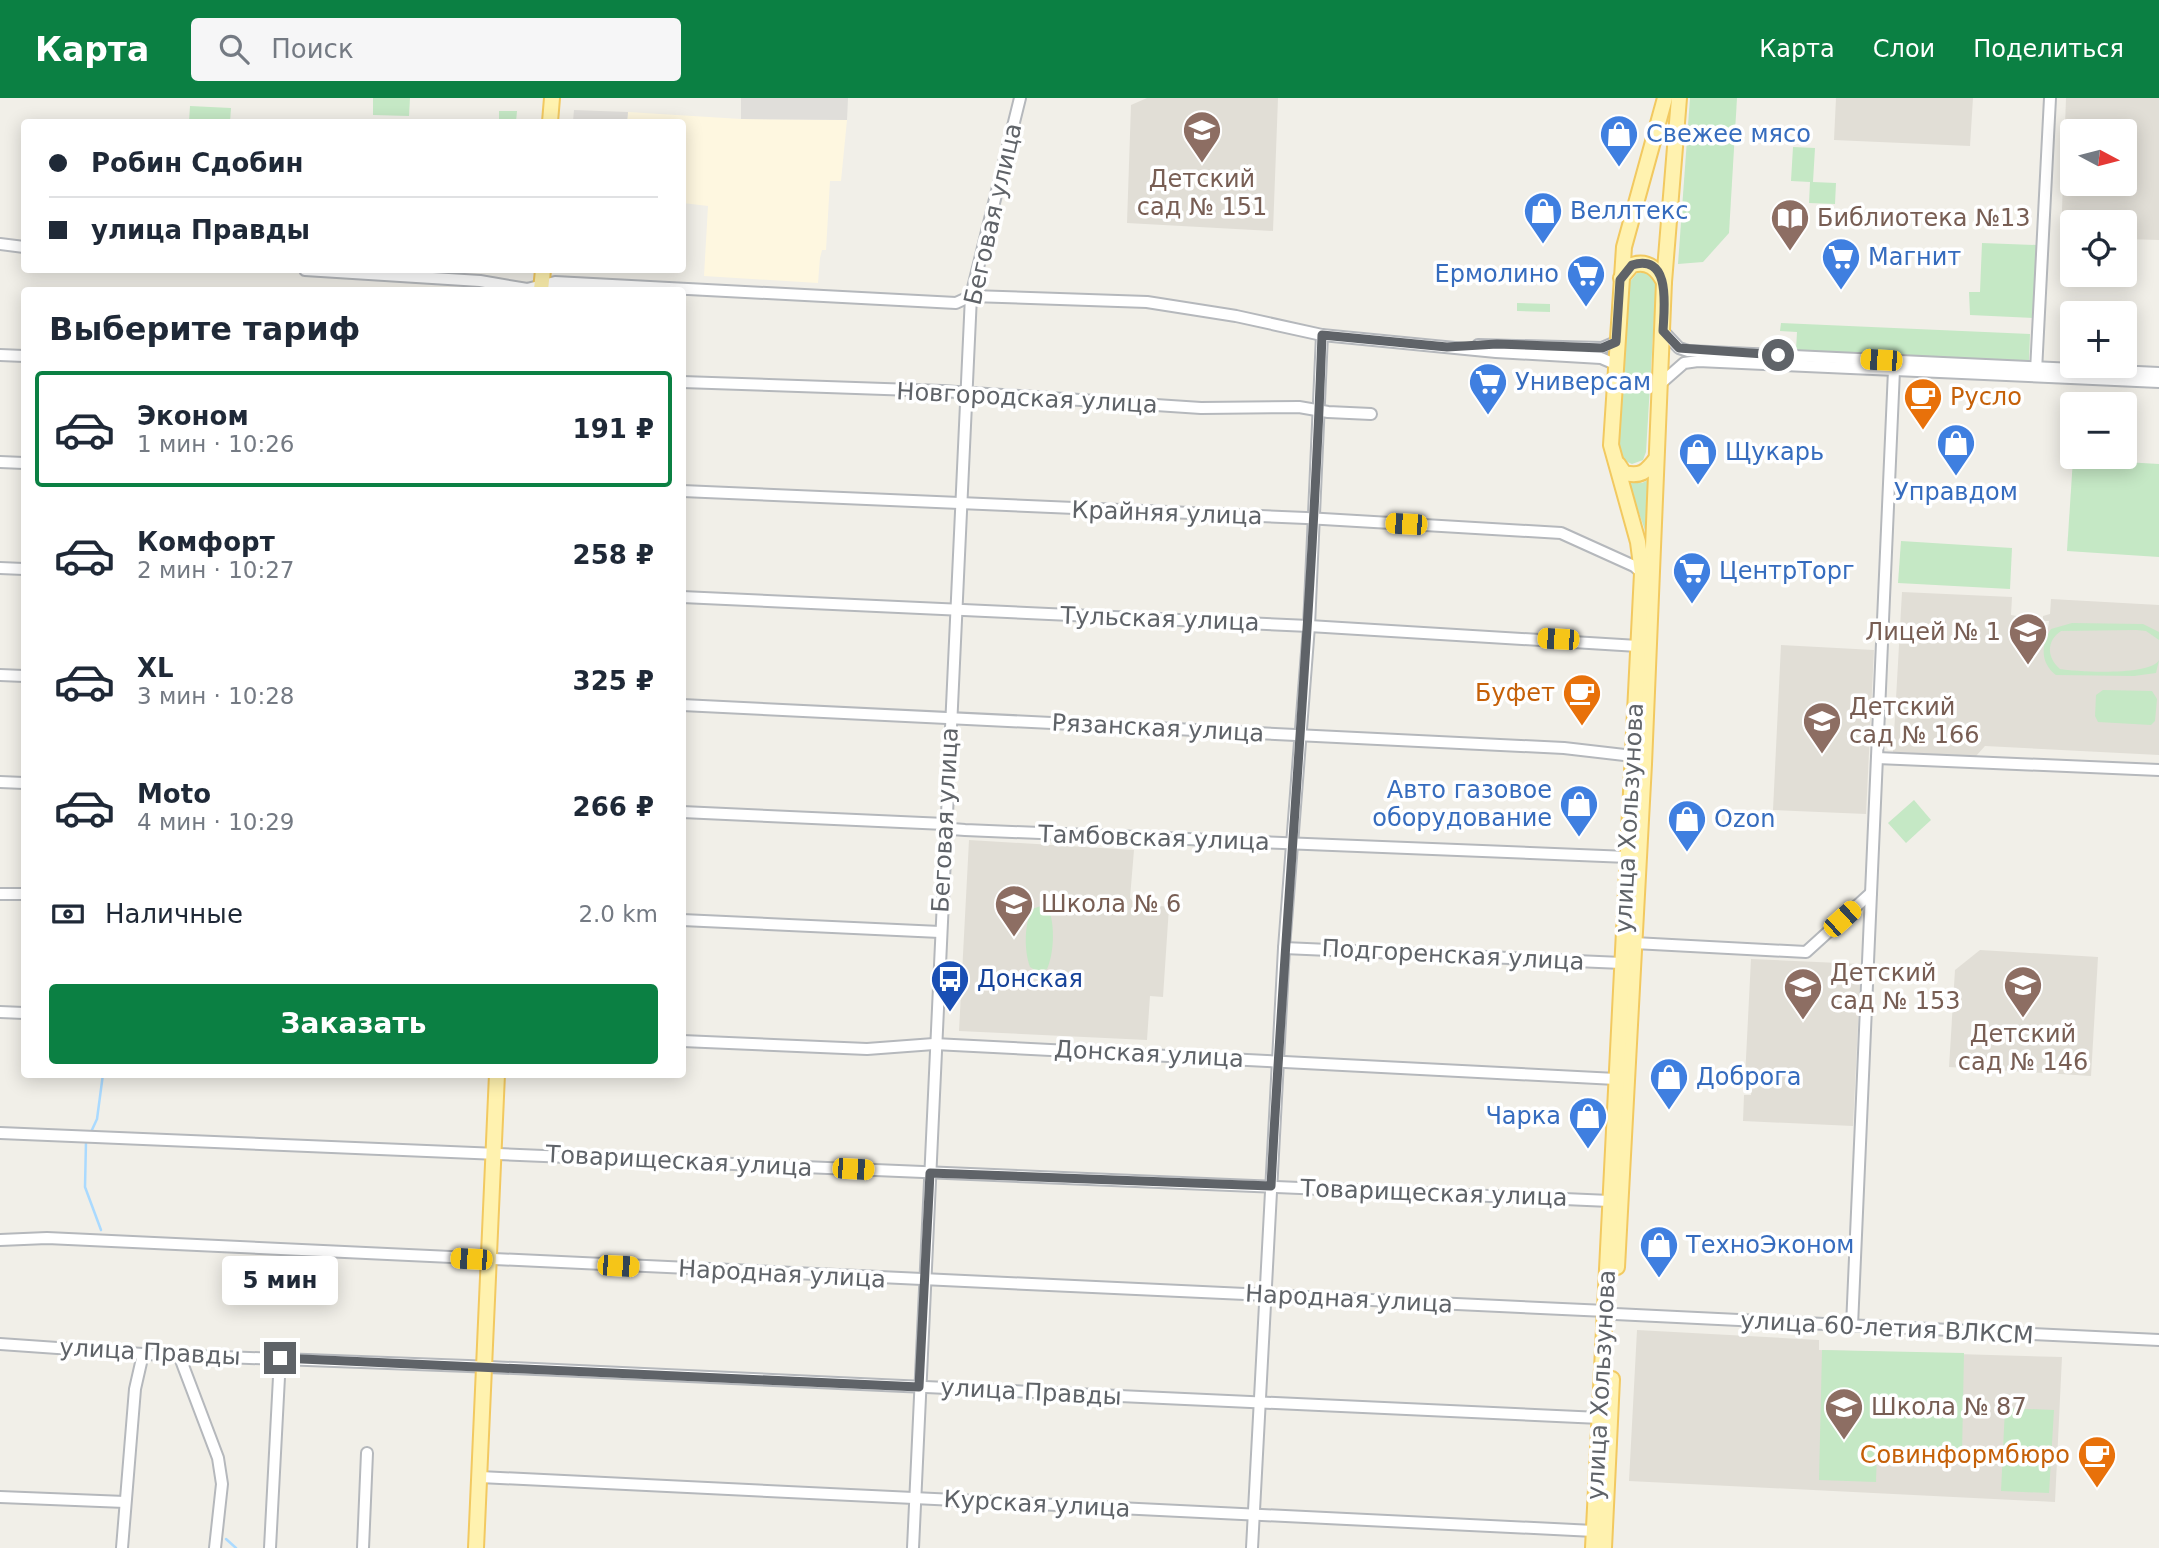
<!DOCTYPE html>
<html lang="ru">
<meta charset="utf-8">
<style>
:root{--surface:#fff;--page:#f6f6f7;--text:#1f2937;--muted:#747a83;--line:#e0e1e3;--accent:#0b8043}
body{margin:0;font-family:"DejaVu Sans",sans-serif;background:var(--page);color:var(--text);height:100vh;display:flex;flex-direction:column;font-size:26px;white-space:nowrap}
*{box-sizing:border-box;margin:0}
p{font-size:23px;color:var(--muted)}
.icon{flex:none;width:38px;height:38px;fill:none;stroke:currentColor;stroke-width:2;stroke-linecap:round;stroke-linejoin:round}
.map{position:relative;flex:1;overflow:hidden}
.side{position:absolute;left:21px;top:189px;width:665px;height:791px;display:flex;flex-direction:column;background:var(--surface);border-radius:7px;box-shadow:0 4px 18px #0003}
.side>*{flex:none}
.hud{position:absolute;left:21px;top:21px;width:665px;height:154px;border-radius:7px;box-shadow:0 4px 18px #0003;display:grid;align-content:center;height:154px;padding:0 28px;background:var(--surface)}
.needle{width:46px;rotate:97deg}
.tools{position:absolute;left:2060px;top:21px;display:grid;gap:14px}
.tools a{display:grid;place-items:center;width:77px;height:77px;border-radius:7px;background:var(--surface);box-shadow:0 4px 18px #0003;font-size:35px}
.end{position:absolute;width:32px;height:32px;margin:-16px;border:9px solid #5f6368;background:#fff;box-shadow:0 0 0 4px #fff}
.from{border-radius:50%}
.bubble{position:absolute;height:49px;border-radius:7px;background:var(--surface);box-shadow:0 4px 18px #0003;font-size:23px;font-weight:700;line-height:49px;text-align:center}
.car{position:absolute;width:21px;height:42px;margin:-21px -10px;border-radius:9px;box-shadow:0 0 5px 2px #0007;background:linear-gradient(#f5c518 24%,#345 0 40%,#f5c518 0 76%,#345 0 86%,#f5c518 0)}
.hud b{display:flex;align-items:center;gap:24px;height:66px;font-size:26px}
.hud b+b{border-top:2px solid var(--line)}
.hud i{width:18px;height:18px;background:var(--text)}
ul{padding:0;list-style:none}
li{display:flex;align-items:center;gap:21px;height:116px;margin:0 14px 10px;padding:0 14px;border:4px solid transparent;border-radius:7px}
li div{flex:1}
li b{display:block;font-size:26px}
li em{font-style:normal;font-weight:700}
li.current{border-color:var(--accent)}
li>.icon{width:63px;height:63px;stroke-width:1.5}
h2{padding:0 28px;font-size:32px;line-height:84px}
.pay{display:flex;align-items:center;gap:18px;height:77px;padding:0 28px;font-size:26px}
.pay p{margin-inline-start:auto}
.button{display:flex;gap:14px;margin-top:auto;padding:14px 28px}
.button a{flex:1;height:80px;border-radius:7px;background:var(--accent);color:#fff;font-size:28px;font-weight:700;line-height:80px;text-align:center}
header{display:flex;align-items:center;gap:42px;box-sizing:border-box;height:98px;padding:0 35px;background:var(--accent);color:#fff}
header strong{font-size:33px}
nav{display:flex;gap:38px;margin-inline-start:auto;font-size:24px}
.search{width:490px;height:63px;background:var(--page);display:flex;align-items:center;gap:18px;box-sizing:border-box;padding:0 24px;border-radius:7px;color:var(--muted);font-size:26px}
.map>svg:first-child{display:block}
</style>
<header>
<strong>Карта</strong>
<div class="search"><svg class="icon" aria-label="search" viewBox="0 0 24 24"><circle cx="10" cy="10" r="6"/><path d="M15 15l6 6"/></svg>Поиск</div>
<nav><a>Карта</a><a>Слои</a><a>Поделиться</a></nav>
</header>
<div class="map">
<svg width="2159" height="1450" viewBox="0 0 2159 1450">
<rect width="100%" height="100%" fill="#f1efe8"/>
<polygon fill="#fef7e0" points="628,14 741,21 847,22 841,83 830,83 826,152 822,152 820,160 818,185 704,178 708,108 683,105 682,24 627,24"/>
<g fill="#e0deda">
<polygon points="741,0 848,0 847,22 741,21"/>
<polygon points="574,12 628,14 627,24 568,24 573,23"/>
</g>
<g fill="#e1ded6" fill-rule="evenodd">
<polygon points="1147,0 1278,0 1273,133 1127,125 1131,7"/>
<polygon points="1836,0 1973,0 1970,48 1834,42"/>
<path d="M2066,0H2159V142L2125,141L2124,124H2072V140L2061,139ZM2124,33V86H2072V33Z"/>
<polygon points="1902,494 2012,499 2011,517 2017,518 2016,538 2032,539 2033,530 2048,530 2049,523 2043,523 2043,518 2050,516 2051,501 2159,507 2159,657 1985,648 1976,658 1893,654"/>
<polygon points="1781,547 1874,552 1866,716 1773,712"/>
<polygon points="969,742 1134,752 1130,800 1134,805 1169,809 1163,899 1150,898 1147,942 959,933"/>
<polygon points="1980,852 2098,859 2091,978 1949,969 1955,872"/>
<polygon points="1751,861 1861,866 1853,1028 1743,1023 1744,997 1751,997 1752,981 1745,980"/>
<polygon points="1637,1232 1819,1242 1819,1252 2062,1259 2055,1404 1629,1383"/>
</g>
<g fill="#c5e8c5">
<polygon points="373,0 410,0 409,18 373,17"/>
<polygon points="1690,0 1737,0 1729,135 1703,164 1678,166"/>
<polygon points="190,8 231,10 230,24 189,24"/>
<polygon points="499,13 517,13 516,24 499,24"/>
<polygon points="1793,49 1815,50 1813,84 1836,85 1835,106 1809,105 1810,84 1791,83"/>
<polygon points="1982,145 2037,147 2034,220 1970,217 1969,194 1980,194"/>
<polygon points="1638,174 1652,176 1656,187 1646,354 1643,362 1632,366 1625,363 1619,352 1629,185"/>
<polygon points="1517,205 1550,206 1550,214 1517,213"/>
<polygon points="1781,225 2030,236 2029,263 1796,252 1797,234 1780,233"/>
<polygon points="2073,361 2159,366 2159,459 2067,453"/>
<polygon points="1627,381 1642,385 1650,381 1647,438"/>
<polygon points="1901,443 2012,450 2010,491 1898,485"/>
<path d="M2072,525L2143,526L2159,534V542L2146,533L2136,532L2061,533C2046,543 2047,560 2060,571C2079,574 2150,578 2159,562L2156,575L2134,578L2056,577C2040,565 2041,546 2051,531Z"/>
<polygon points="2103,592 2152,593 2157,601 2155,623 2151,627 2098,624 2095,618 2096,597"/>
<polygon points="1914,702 1931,722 1906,745 1888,725"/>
<path d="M1041,808L1049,812C1055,828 1054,855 1047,871L1038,874L1030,869C1024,853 1024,826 1032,811Z"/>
<polygon points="1822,1252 1964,1255 1962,1356 1877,1354 1876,1384 1819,1382"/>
<polygon points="2005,1310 2054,1312 2049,1395 2001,1393"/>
</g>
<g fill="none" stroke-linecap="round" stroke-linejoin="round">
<g stroke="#aadaff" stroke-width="2.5">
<polyline points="91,1034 97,1021 103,976"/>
<polyline points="86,1043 85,1089 101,1132"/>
<polyline points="226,1441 236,1450"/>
</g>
<g stroke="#b5b8bc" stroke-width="14">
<g id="minor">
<polyline points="0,146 24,149"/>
<polyline points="305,172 480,183 527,191 555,184 956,205 971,198 1147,204 1236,218 1322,237 1496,254 1601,260 1615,266"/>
<polyline points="1663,233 1679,250 1688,253 2159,275"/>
<polyline points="1478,247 1602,250 1616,244"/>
<polyline points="0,257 24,258"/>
<polyline points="2036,273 2050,0"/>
<polyline points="682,284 942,293 1201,310 1299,309 1328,314 1371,316"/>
<polyline points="1660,286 1684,265 1698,263 2159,284"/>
<polyline points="0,364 24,365"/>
<polyline points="682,393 1306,420 1561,435 1634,468 1642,475"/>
<polyline points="0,470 24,471"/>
<polyline points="682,499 1309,528 1638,548"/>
<polyline points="0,577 24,578"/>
<polyline points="682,607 1564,650 1633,658"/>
<polyline points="1877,660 2159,672"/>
<polyline points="0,684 24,685"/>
<polyline points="682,714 945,726 952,731 965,732 1628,759"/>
<polyline points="0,796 24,796"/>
<polyline points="682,822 940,834"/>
<polyline points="1634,845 1806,854 1871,795"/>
<polyline points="1284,850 1622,865"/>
<polyline points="0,914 24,915"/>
<polyline points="682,943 867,951 934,946 1616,981"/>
<polyline points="0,1035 1610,1103"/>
<polyline points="0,1142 47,1140 1606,1213"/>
<polyline points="1615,1216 2159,1242"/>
<polyline points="1852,1228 1894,272"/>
<polyline points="0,1246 143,1256 468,1268 1600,1320"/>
<polyline points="179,1257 218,1360 222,1386 215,1450"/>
<polyline points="480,1379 1594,1433"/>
<polyline points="0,1399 125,1404"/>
<polyline points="122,1450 135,1291 143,1256"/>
<polyline points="270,1450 280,1260"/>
<polyline points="363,1450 367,1355"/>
<polyline points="913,1450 971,198 1020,0"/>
<polyline points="1252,1450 1284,850 1309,528 1322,237"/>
</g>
</g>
<g stroke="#f2c960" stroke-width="18">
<g id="major">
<polyline points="550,24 552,0"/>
<path d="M1621,180L1632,167C1648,162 1657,171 1664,184"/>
<polyline points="541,192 543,172"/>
<path d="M1618,366L1624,375C1641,379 1646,374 1656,361"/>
<polyline points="1617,1169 1644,666 1664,184 1679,0"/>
<polyline points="476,1450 497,976"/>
<polyline points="1593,1450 1642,475 1638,444 1611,347 1624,149 1665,0"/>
<polyline points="1604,1450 1612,1281"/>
</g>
</g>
<use href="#minor" stroke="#fff" stroke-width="10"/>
<use href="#major" stroke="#fff2af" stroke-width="14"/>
</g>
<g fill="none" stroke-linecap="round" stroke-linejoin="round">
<path stroke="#5f6368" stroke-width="9" d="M280,1260L919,1289L930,1075L1271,1088C1286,804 1312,521 1322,237L1447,249L1497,246L1602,250L1616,244L1620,182L1632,167C1672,155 1664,210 1663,233L1679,250L1778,257"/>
</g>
<defs>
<g id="school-pin" transform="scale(2.0125)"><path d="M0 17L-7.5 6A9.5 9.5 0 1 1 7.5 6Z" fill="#8d6e63" stroke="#fff"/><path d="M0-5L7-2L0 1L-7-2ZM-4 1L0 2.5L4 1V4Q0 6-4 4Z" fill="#fff"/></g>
<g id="shop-pin" transform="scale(2.0125)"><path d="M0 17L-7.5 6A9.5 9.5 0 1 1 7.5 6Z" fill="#3f7fe0" stroke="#fff"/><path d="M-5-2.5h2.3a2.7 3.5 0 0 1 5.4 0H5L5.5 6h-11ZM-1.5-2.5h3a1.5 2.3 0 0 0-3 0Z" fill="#fff"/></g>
<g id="library-pin" transform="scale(2.0125)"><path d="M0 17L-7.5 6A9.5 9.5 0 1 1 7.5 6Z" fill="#8d6e63" stroke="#fff"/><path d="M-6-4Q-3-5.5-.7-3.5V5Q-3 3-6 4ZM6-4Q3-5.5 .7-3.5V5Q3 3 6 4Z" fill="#fff"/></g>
<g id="supermarket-pin" transform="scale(2.0125)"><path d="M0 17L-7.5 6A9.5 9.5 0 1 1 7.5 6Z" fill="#3f7fe0" stroke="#fff"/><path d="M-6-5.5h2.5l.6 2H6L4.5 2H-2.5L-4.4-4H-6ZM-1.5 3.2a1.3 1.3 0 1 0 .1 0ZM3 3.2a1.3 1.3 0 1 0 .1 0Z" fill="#fff"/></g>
<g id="cafe-pin" transform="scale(2.0125)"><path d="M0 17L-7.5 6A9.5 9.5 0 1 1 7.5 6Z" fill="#e8710a" stroke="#fff"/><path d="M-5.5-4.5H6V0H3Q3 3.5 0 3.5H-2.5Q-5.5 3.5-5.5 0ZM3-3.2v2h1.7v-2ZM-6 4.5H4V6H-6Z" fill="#fff"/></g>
<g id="bus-pin" transform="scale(2.0125)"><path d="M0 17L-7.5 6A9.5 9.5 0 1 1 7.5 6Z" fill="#1a4fb4" stroke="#fff"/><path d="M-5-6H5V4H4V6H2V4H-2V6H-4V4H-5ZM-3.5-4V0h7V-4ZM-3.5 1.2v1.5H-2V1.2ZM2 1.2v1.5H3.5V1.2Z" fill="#fff"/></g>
</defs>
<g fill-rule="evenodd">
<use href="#school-pin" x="1202" y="32"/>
<use href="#shop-pin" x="1619" y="36"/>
<use href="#shop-pin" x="1543" y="113"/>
<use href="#library-pin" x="1790" y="120"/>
<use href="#supermarket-pin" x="1841" y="159"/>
<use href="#supermarket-pin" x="1586" y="176"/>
<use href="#supermarket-pin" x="1488" y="284"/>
<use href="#cafe-pin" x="1923" y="299"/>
<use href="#shop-pin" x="1956" y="345"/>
<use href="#shop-pin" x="1698" y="354"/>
<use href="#supermarket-pin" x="1692" y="473"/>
<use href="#school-pin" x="2028" y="534"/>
<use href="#cafe-pin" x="1582" y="595"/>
<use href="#school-pin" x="1822" y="623"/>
<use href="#shop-pin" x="1579" y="706"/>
<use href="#shop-pin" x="1687" y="721"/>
<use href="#school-pin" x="1014" y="806"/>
<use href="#bus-pin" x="950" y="881"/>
<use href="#school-pin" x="2023" y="887"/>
<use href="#school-pin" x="1803" y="889"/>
<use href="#shop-pin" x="1669" y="979"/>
<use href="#shop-pin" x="1588" y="1018"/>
<use href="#shop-pin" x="1659" y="1147"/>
<use href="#school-pin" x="1844" y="1309"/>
<use href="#cafe-pin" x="2097" y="1357"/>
</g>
<g text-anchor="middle" stroke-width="7" stroke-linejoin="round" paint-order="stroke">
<g font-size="24" fill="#366cbe" stroke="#fff" text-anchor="start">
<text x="1646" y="44">Свежее мясо</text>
<text x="1570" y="121">Веллтекс</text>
<text x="1868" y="167">Магнит</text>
<text x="1559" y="184" text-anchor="end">Ермолино</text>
<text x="1515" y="292">Универсам</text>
<text x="1725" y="362">Щукарь</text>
<text x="1956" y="402" text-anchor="middle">Управдом</text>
<text x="1719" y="481">ЦентрТорг</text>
<text x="1552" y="700" text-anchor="end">Авто газовое<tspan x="1552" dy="28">оборудование</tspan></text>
<text x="1714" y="729">Ozon</text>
<text x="1696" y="987">Доброга</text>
<text x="1561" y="1026" text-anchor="end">Чарка</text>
<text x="1686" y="1155">ТехноЭконом</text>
</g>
<g font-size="24" fill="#785e54" stroke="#fff" text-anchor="start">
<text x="1202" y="89" text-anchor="middle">Детский<tspan x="1202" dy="28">сад № 151</tspan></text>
<text x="1817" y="128">Библиотека №13</text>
<text x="2001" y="542" text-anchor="end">Лицей № 1</text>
<text x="1849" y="617">Детский<tspan x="1849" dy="28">сад № 166</tspan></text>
<text x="1041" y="814">Школа № 6</text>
<text x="1830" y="883">Детский<tspan x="1830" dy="28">сад № 153</tspan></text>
<text x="2023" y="944" text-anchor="middle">Детский<tspan x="2023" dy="28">сад № 146</tspan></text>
<text x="1871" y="1317">Школа № 87</text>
</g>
<g font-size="24" fill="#5f6368" stroke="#fff">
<text transform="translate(993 116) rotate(-77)" y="8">Беговая улица</text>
<text transform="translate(1027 300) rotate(3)" y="8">Новгородская улица</text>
<text transform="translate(1167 415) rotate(2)" y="8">Крайняя улица</text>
<text transform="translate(1160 521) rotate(2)" y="8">Тульская улица</text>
<text transform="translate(1158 630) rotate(3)" y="8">Рязанская улица</text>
<text transform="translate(1629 720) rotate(-87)" y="8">улица Хользунова</text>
<text transform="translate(945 722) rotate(-87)" y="8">Беговая улица</text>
<text transform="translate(1154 740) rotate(2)" y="8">Тамбовская улица</text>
<text transform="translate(1453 857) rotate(3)" y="8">Подгоренская улица</text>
<text transform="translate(1149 956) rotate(3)" y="8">Донская улица</text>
<text transform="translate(679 1063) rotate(3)" y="8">Товарищеская улица</text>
<text transform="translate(1434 1095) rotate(2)" y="8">Товарищеская улица</text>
<text transform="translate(782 1176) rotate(3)" y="8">Народная улица</text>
<text transform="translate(1349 1201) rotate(3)" y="8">Народная улица</text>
<text transform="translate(1887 1230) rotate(3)" y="8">улица 60-летия ВЛКСМ</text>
<text transform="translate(150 1254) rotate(3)" y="8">улица Правды</text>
<text transform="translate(1601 1287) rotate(-87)" y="8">улица Хользунова</text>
<text transform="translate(1031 1294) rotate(3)" y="8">улица Правды</text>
<text transform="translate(1037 1406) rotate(3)" y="8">Курская улица</text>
</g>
<g font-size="24" fill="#c56008" stroke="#fff" text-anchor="end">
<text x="1950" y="307" text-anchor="start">Русло</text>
<text x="1555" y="603">Буфет</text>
<text x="2070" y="1365">Совинформбюро</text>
</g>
<g font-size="24" fill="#164399" stroke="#fff" text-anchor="start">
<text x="977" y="889">Донская</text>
</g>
</g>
</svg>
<div class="tools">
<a><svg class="needle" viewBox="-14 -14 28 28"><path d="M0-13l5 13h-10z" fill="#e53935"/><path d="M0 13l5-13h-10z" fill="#747a83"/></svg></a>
<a><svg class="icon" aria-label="locate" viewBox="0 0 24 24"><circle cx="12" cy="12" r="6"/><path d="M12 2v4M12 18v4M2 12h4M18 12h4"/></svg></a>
<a>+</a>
<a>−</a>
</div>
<i class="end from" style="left:1778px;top:257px"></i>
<i class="end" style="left:280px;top:1260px"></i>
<div class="bubble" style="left:222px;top:1158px;width:116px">5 мин</div>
<i class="car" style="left:1881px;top:262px;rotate:273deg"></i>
<i class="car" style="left:1406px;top:426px;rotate:273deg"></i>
<i class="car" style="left:1558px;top:541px;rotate:273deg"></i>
<i class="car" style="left:1842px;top:821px;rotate:48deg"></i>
<i class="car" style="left:853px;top:1071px;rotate:93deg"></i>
<i class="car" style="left:471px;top:1161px;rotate:273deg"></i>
<i class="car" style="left:618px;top:1168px;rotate:93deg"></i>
<div class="hud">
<b><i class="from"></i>Робин Сдобин</b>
<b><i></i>улица Правды</b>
</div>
<section class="side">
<h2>Выберите тариф</h2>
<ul>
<li class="current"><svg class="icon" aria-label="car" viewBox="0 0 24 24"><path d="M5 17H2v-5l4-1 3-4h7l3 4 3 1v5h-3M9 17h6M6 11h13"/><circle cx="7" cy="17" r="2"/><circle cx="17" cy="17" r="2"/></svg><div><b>Эконом</b><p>1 мин · 10:26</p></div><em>191 ₽</em></li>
<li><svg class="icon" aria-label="car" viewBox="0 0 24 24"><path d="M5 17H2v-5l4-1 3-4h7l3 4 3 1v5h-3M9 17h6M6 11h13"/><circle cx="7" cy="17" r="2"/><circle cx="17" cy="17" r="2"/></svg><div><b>Комфорт</b><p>2 мин · 10:27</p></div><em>258 ₽</em></li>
<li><svg class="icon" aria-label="car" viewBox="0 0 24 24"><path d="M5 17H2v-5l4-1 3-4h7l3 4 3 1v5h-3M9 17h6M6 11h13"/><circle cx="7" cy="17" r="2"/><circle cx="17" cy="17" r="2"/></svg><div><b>XL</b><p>3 мин · 10:28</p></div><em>325 ₽</em></li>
<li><svg class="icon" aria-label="car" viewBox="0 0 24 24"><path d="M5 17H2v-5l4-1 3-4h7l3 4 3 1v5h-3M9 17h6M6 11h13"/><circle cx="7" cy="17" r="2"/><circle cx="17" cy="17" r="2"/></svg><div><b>Moto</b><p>4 мин · 10:29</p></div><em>266 ₽</em></li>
</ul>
<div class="pay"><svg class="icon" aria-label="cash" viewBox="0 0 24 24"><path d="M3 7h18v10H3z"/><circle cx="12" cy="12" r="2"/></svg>Наличные<p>2.0 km</p></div>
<div class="button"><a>Заказать</a></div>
</section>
</div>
